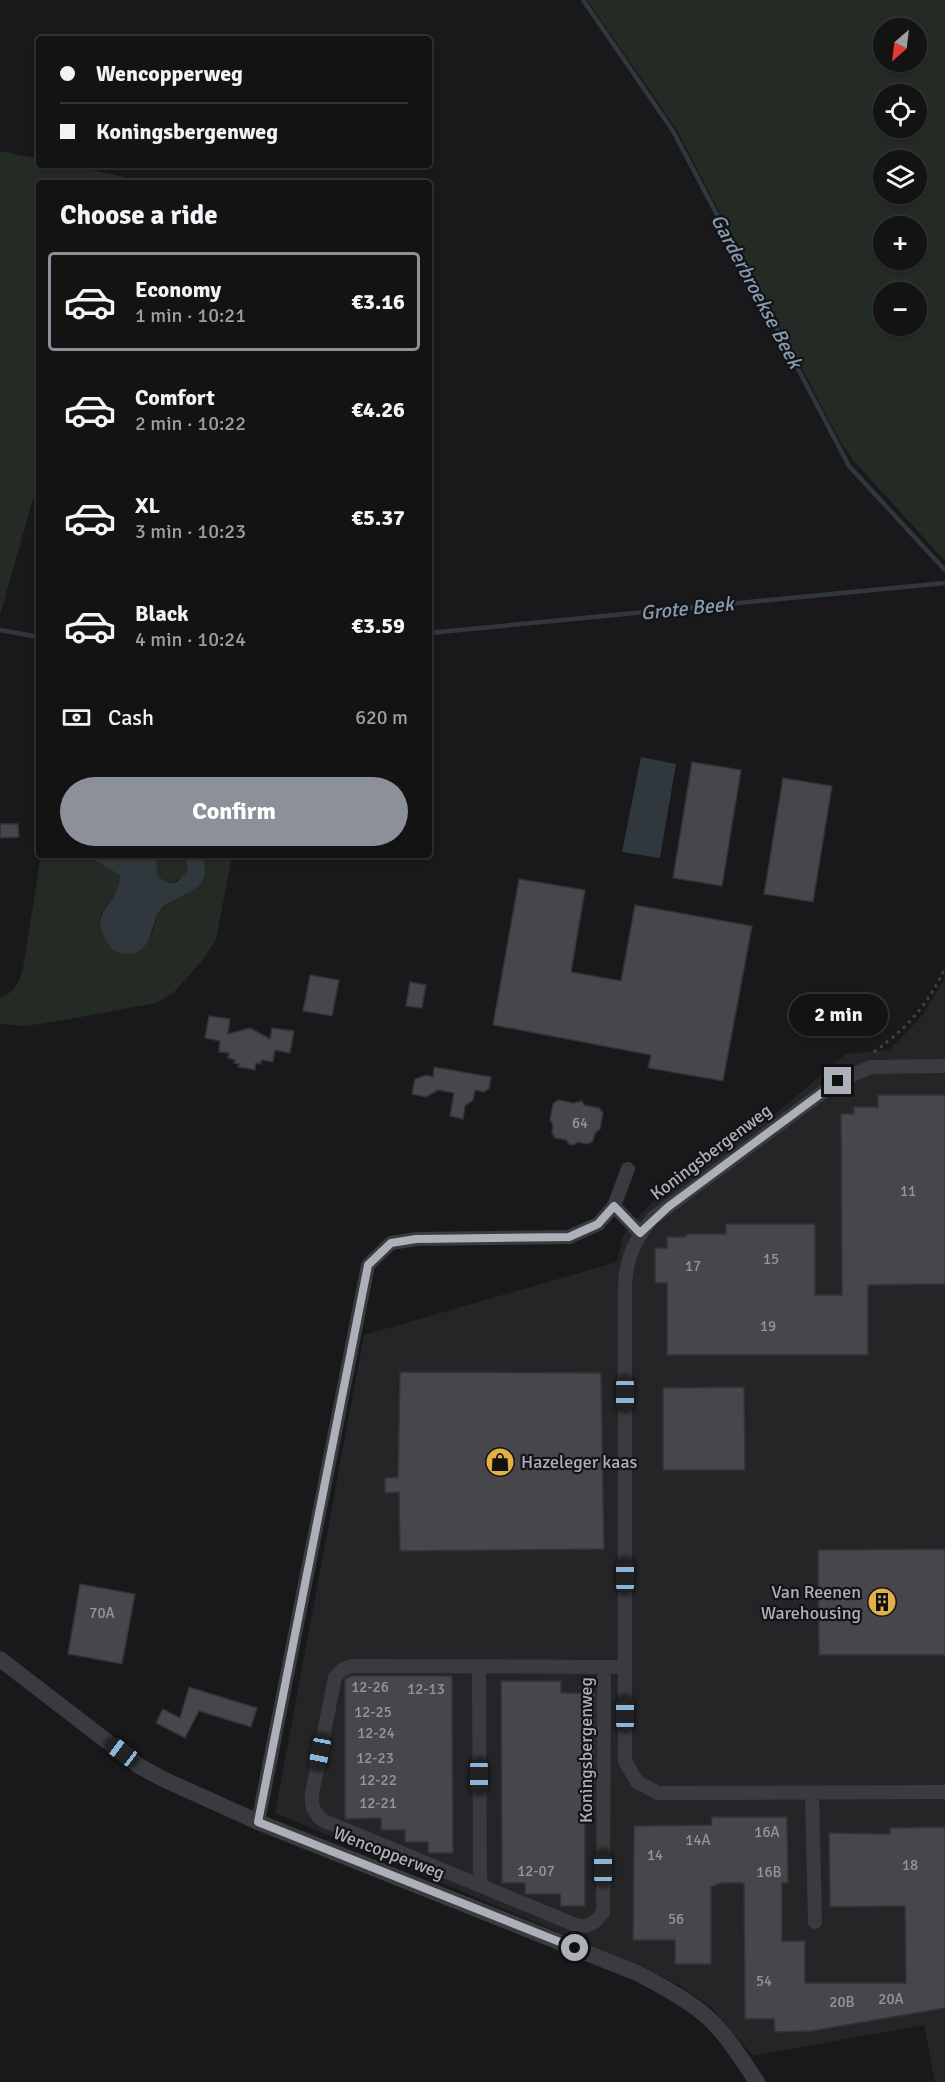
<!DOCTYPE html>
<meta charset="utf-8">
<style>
:root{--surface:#131314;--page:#202022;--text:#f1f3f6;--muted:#9d9ea0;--line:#323234;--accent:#8c9099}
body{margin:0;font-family:Signika,sans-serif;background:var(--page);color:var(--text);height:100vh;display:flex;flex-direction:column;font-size:22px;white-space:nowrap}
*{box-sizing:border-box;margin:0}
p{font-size:20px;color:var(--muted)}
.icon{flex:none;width:33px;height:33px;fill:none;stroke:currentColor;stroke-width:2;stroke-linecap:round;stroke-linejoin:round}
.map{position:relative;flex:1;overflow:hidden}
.sheet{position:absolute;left:36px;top:180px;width:396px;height:678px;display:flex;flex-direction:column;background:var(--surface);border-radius:6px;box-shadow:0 2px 4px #0004,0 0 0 2px var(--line)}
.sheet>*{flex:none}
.top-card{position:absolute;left:36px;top:36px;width:396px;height:132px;border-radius:6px;box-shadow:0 2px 4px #0004,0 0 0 2px var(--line);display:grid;align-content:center;height:132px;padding:0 24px;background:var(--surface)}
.needle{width:39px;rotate:208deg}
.buttons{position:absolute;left:873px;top:18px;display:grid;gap:12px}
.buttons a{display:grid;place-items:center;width:54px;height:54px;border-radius:50%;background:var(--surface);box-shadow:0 2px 4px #0004,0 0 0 2px var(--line);font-size:30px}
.end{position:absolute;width:27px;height:27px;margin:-14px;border:8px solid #acb0b9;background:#111;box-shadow:0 0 0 3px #111}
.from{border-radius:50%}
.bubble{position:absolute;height:42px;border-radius:21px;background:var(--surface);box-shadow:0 2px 4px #0004,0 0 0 2px var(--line);font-size:20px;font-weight:800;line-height:42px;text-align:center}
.car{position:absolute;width:18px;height:36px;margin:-18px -9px;border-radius:8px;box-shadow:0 0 4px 2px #0007;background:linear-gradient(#222 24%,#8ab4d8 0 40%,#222 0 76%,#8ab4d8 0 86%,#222 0)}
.top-card b{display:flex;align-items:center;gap:21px;height:57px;font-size:22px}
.top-card b+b{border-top:2px solid var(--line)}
.top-card i{width:15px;height:15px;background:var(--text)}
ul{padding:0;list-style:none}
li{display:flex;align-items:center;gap:18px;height:99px;margin:0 12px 9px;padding:0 12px;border:3px solid transparent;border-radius:6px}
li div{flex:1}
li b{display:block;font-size:22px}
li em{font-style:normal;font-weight:800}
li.current{border-color:var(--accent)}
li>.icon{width:54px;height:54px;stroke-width:1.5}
h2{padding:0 24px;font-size:27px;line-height:72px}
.pay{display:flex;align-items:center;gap:15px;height:66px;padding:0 24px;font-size:22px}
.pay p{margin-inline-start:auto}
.button{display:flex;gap:12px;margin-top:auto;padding:12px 24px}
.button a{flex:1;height:69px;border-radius:36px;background:var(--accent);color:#fff;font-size:24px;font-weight:800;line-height:69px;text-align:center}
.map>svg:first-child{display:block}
</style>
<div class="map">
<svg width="945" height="2082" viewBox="0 0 945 2082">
<rect width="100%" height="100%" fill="#19191b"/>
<polygon fill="#252528" points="945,978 945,2082 935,2082 924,2025 753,2056 711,2007 679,1985 644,1968 275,1813 364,1335 617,1262 623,1235 651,1203 775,1114 846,1054 889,1050 922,1016"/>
<g fill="#232b24" fill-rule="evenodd">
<path d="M587,0H945V561L853,460L841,443L675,127ZM884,28H916V62H884ZM916,94V128H884V94ZM916,160V194H884V160ZM916,226V260H884V226ZM916,292V326H884V292Z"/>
<polygon points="0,151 39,159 39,165 67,165 124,177 122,183 39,183 39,477 0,615"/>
<path d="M41,855H86L120,874V886L101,914L122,954C136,955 148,943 153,930C156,923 155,915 162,909C171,900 187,893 198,886L201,857L198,855H232L216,940L201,962L174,992L157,1003L59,1021L25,1026L0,1024V998C15,992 19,983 23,968Z"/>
<path d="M156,855H185L188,870C177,882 173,886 158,877Z"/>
</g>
<g fill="#30383e">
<polygon points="641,757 676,764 660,858 622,852"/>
<path d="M86,855H156L158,877L169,883L177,882L188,870L185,855H198C203,859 205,863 205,871C204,892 175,896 162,908C149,921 154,958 124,954C118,953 113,951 109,945C85,910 121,904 120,875Z"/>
</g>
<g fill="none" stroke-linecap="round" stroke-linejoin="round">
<g stroke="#30383e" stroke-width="4.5">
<polyline points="583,0 673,131 849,466 945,570"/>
<polyline points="0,630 39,637"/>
<polyline points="429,633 945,583"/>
</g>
</g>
<g fill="#46464b" stroke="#333337" stroke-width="1.5">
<polygon points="692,762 741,770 722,886 673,878"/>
<polygon points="783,778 832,786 813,902 764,894"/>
<polygon points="0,824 18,824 19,837 0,838"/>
<polygon points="519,879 585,890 571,972 621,981 635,905 752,926 723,1081 648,1068 651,1055 493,1025"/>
<polygon points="310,975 339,980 332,1016 303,1011"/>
<polygon points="410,982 426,985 422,1008 406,1006"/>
<polygon points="209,1016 230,1019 228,1034 250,1028 270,1039 272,1028 294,1031 290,1053 275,1050 273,1062 261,1060 261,1064 256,1063 255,1070 238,1067 239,1064 234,1063 235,1060 228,1058 229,1053 219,1052 220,1041 205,1038"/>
<polygon points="434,1067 491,1077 489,1089 484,1092 475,1090 473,1100 465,1106 463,1119 450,1116 454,1093 438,1090 426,1097 412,1094 415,1079 426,1075 433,1077"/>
<polygon points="878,1095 945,1095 945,1284 868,1285 868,1355 667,1355 667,1283 655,1283 655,1248 667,1248 667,1237 685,1237 688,1234 726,1234 726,1224 815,1224 815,1295 842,1295 841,1114 854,1114 854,1107 878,1107"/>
<polygon points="558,1100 573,1103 582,1101 584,1105 599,1108 603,1113 600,1129 595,1133 593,1141 588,1144 578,1142 574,1145 569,1144 566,1140 555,1138 552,1133 553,1125 550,1120 553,1104"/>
<polygon points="400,1372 601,1373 604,1549 400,1551 399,1492 385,1493 385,1478 398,1477"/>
<polygon points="744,1387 745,1470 663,1470 663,1388"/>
<polygon points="945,1549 945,1655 819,1655 818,1550"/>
<polygon points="80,1584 135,1594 122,1664 68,1654"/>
<polygon points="351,1676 452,1676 453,1853 428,1853 428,1842 405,1842 405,1830 381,1830 381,1818 345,1819 345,1679"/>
<polygon points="501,1681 561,1681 561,1693 595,1693 594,1812 585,1812 585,1906 561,1906 560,1894 525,1894 525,1883 502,1883"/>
<polygon points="189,1687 257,1708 251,1727 199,1711 185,1738 156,1723 163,1709 180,1718"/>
<polygon points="712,1817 787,1817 788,1883 782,1883 782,1941 805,1941 805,1983 906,1983 905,1906 830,1907 829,1833 890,1834 890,1828 945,1827 945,2008 812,2031 775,2032 774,2019 745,2019 744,1883 721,1883 711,1887 711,1964 675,1964 675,1940 633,1940 634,1826 711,1825"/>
</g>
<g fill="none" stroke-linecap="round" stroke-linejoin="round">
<path stroke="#404246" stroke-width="3" stroke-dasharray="3 4.5" stroke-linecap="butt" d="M874,1052C908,1027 927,1006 945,968"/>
<g stroke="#3a3b3f" stroke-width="14">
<path d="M945,1066L871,1067L838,1081L653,1218C635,1239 626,1258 625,1286V1761L637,1782L658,1793L945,1792"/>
<polyline points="614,1206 640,1233"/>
<polyline points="479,1667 480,1885"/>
<path d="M604,1667L603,1912C596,1922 591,1927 578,1926L322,1820C313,1811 311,1806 312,1794L335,1677L342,1670L351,1666L625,1667"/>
<polyline points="812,1793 815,1922"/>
<polyline points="258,1822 368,1265 391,1243 416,1239 569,1237 598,1224 614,1206 628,1169"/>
</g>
<path stroke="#3a3b3f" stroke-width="16" d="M0,1659L139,1766L165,1780L258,1822L637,1973C660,1985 685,1998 705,2015C726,2033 742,2060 757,2082"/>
</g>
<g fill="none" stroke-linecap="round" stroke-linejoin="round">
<polyline stroke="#acb0b9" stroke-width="8" points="575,1948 258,1822 368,1265 391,1243 416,1239 569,1237 598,1224 614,1206 640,1233 668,1207 838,1081"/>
</g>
<defs>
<g id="shop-disc" transform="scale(1.5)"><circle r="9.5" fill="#e4af47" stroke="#141416"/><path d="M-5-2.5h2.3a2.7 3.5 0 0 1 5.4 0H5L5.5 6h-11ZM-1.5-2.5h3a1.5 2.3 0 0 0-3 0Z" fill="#111"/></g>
<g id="building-disc" transform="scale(1.5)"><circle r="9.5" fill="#e4af47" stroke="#141416"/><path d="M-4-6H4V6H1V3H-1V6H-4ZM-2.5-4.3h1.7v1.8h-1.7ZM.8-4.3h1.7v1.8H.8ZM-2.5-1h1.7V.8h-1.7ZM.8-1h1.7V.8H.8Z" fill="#111"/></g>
</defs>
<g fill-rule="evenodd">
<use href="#shop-disc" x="500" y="1462"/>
<use href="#building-disc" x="882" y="1602"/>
</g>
<g text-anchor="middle" stroke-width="4.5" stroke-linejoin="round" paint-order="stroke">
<g font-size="15" fill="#92969e">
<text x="580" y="1128">64</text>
<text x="908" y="1196">11</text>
<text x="771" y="1264">15</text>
<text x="693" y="1271">17</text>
<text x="768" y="1331">19</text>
<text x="102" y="1618">70A</text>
<text x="370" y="1692">12-26</text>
<text x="426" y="1694">12-13</text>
<text x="373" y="1717">12-25</text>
<text x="376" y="1738">12-24</text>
<text x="375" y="1763">12-23</text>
<text x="378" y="1785">12-22</text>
<text x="378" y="1808">12-21</text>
<text x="767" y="1837">16A</text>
<text x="698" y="1845">14A</text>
<text x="655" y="1860">14</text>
<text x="910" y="1870">18</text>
<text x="536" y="1876">12-07</text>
<text x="769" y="1877">16B</text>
<text x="676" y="1924">56</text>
<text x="764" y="1986">54</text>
<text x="891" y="2004">20A</text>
<text x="842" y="2007">20B</text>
</g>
<g font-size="18" fill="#acb0b9" stroke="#141416">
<text transform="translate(711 1152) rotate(-37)" y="6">Koningsbergenweg</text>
<text transform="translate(586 1750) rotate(-90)" y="6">Koningsbergenweg</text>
<text transform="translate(389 1853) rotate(21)" y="6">Wencopperweg</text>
</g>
<g font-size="18" fill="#acb0b9" stroke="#141416" text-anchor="start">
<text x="521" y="1468">Hazeleger kaas</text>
<text x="861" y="1598" text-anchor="end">Van Reenen<tspan x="861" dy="21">Warehousing</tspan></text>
</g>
<g font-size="20" font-style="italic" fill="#869db1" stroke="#141416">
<text transform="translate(757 291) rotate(62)" y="7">Garderbroekse Beek</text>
<text transform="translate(687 608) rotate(-6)" y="7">Grote Beek</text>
</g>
</g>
</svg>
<div class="buttons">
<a><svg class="needle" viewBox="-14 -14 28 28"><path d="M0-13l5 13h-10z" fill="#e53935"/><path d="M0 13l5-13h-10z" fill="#9d9ea0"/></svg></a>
<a><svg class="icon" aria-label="locate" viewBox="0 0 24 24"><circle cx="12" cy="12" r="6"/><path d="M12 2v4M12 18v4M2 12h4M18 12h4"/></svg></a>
<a><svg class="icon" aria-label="layers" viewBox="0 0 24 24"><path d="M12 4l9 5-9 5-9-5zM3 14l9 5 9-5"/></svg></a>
<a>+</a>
<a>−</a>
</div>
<i class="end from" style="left:575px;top:1948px"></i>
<i class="end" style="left:838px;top:1081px"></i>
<div class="bubble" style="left:789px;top:994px;width:99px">2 min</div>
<i class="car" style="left:625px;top:1394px;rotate:180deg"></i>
<i class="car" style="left:625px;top:1576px;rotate:0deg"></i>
<i class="car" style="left:625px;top:1714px;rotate:0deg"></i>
<i class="car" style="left:122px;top:1752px;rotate:307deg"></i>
<i class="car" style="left:320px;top:1752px;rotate:191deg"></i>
<i class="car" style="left:479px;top:1776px;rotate:180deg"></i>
<i class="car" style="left:603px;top:1868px;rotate:0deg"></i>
<div class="top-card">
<b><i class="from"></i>Wencopperweg</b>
<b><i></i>Koningsbergenweg</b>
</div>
<section class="sheet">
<h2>Choose a ride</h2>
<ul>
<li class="current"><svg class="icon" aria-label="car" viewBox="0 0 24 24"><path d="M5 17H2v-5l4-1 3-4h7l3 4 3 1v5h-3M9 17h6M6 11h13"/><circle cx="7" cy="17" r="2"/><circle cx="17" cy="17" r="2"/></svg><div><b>Economy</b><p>1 min · 10:21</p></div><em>€3.16</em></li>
<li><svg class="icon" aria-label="car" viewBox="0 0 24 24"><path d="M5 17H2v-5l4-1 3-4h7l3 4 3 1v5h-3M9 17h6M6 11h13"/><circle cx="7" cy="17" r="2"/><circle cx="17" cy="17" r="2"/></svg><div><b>Comfort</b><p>2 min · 10:22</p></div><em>€4.26</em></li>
<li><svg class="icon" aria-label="car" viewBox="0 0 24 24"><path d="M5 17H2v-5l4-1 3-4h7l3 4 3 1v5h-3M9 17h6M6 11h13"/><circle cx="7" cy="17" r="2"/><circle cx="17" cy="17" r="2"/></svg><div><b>XL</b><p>3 min · 10:23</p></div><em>€5.37</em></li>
<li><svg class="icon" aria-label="car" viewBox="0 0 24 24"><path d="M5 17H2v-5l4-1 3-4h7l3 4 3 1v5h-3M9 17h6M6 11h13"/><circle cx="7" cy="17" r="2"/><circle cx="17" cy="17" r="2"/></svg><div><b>Black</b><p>4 min · 10:24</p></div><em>€3.59</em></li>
</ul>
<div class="pay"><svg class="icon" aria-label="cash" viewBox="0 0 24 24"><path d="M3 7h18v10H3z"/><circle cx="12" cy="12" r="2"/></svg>Cash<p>620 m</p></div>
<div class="button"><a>Confirm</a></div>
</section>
</div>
